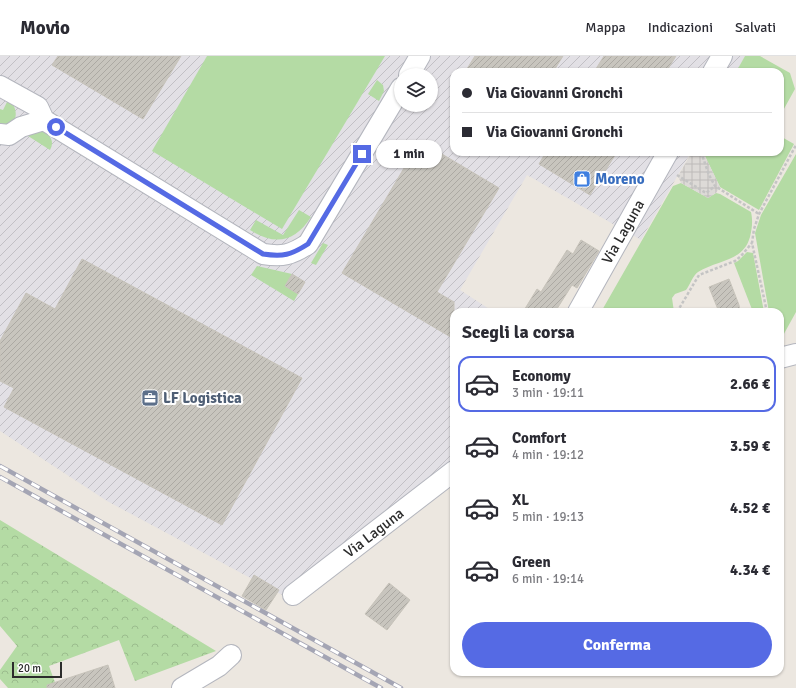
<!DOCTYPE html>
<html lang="it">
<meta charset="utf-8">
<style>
:root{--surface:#fff;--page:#f7f7f7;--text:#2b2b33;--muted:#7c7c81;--line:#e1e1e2;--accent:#556ae4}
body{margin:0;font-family:Signika,sans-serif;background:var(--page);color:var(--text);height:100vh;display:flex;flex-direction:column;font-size:15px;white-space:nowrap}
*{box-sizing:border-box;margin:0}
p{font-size:13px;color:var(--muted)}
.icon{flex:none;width:22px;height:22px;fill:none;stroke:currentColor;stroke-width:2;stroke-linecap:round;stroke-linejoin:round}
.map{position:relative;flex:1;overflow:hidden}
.side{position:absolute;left:450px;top:252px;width:334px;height:368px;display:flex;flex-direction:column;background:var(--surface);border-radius:12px;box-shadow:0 1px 3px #0004}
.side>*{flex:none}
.top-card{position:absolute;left:450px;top:12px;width:334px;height:88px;border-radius:12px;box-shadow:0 1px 3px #0004;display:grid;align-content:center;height:88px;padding:0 12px;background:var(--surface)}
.buttons{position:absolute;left:394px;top:12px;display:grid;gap:8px}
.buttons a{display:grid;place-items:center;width:44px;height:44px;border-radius:50%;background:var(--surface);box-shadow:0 1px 3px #0004;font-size:20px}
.scale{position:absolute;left:12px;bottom:10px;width:50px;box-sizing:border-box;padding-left:4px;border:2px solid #2c2c2c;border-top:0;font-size:11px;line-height:14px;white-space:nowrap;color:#2c2c2c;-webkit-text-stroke:3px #fff;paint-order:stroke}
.end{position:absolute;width:18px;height:18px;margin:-9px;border:5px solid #556ae4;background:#fff;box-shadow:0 0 0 2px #fff}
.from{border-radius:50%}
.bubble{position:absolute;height:28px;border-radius:14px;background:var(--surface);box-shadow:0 1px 3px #0004;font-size:13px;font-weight:800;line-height:28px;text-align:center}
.top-card b{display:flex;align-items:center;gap:14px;height:38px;font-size:15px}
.top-card b+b{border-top:1px solid var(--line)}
.top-card i{width:10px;height:10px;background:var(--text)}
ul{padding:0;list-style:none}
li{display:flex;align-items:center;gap:12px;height:56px;margin:0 8px 6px;padding:0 4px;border:2px solid transparent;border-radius:12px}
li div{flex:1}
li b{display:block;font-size:15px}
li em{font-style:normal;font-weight:800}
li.selected{border-color:var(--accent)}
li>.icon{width:36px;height:36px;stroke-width:1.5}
h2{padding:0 12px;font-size:18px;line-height:48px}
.primary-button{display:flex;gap:8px;margin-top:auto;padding:8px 12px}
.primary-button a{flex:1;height:46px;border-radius:24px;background:var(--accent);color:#fff;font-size:16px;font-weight:800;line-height:46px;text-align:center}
header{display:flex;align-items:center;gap:24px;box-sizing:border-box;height:56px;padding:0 20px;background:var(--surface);border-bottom:1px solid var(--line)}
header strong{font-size:19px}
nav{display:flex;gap:22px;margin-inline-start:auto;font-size:14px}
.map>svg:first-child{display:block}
</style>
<header>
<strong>Movio</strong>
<nav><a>Mappa</a><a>Indicazioni</a><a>Salvati</a></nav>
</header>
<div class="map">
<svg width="796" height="632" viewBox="0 0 796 632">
<defs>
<pattern id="industrial-furrows" width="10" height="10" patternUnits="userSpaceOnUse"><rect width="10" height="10" fill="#e2e0e5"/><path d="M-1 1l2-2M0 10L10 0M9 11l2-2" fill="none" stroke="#c2c0c5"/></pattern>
<pattern id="forest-crowns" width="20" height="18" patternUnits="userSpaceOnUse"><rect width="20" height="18" fill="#b4dba4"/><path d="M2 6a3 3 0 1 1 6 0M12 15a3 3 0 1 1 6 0" fill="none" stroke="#9bbc8d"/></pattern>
<pattern id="plaza-grid" width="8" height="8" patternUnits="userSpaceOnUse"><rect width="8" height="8" fill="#dddad7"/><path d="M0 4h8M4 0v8" fill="none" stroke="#bebbb9"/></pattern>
<pattern id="building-hatch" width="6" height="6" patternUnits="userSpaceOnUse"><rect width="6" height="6" fill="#c8c5be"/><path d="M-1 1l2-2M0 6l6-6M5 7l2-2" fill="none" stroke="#aca9a3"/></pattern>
</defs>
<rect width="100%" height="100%" fill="#ece7e0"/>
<path fill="url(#industrial-furrows)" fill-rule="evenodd" d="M0,0H745L736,16H454V96H691L641,184L527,119L460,234L494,256H454V413L286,541L107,445L0,375ZM401,19H431V49H401Z"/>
<g fill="#b4dba4">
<polygon points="207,0 385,0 282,173 152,95"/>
<polygon points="745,0 760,0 790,17 795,33 780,60 780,16 736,16"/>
<polygon points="377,24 383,29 384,35 379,45 368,38"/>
<path d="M8,44C17,49 19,64 10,68C7,70 3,70 0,71V53L3,54Z"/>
<path d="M42,74C50,79 55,85 50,94L25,78Z"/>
<polygon points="780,80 794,88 759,154 720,131 703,96 780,96"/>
<polygon points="796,98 796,256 780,285 780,256 769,256 755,177 761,159"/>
<path d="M681,127L708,142L716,137L720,138L751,156C753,165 752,172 750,181C743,206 717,204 698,216C693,219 690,229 686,234L675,238L672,242L674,256H601L673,130Z"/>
<path d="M299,154L311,161C295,186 275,190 250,174L256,164L283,179Z"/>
<polygon points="323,187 328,189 316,209 311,207"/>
<polygon points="747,196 753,197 764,256 753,256 734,207 738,205"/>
<polygon points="257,210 292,218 285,230 298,238 294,245 251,219"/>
</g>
<polygon fill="url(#forest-crowns)" points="0,464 216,595 135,625 119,584 49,610 57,632 8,632 0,623 0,614 17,590 0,570"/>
<polygon fill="url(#plaza-grid)" points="692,96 703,96 720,131 716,137 708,142 681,127 678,120"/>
<g fill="url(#building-hatch)" stroke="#c7c3ba">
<polygon points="58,0 181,0 143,63 52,9"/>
<polygon points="475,0 563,0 553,16 465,16"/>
<polygon points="604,0 676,0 666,16 594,16"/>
<polygon points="420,85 499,132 437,236 454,246 454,283 342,217"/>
<polygon points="546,96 617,96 590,139 539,108"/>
<polygon points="581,184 599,195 577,232 572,229 555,256 523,256 537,233 541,236 567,194 573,198"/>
<polygon points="82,203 302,322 222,469 4,351 14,332 0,325 0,285 26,237 55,253"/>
<polygon points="292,218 305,226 298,238 285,230"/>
<polygon points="729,223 739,249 740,256 719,256 709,231"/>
<polygon points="254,519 279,534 266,554 242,540"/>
<polygon points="389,527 410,544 387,574 365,558"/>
<polygon points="108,609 115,632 47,632 47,629"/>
</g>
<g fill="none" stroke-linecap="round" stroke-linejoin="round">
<g stroke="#b4b6be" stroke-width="22">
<g id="street">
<polyline points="713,16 722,0"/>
<polyline points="409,19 420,0"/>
<path d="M0,30L38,51L44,64L263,198C283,201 291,199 308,188L401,32"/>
<polyline points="0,78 9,79 21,71 44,64"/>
<path id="s1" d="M578,256L668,96"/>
<polyline points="780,302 796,298"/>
<path id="s2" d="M293,539L454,415"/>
<polyline points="182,632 219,610 231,599"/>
</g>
</g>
<g stroke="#c4c4c4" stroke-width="2.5" stroke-dasharray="3 2" stroke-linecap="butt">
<polyline points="701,96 709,119 715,130 759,158"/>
<polyline points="677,119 706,137 715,130"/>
<polyline points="677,256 699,219 735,205 741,200 752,187"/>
<polyline points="767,256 752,187 754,173 759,158 796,89"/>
</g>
<use href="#street" stroke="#fff" stroke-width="20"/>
<g stroke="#a4a5b4" stroke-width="4.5">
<g id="rail">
<polyline points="0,410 401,632"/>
<polyline points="0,421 381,632"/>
</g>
</g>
<use href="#rail" stroke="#fff" stroke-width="3" stroke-dasharray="9" stroke-linecap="butt"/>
</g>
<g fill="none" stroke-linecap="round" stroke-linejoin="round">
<path stroke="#556ae4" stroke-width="5" d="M56,71L263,198C283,201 291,199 308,188L362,98"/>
</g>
<defs>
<g id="shop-square" transform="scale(0.9)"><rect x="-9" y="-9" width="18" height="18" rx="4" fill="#3f7fe0" stroke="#fff"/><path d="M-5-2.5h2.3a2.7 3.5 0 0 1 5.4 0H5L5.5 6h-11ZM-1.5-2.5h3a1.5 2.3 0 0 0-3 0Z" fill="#fff"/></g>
<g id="office-square" transform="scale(0.9)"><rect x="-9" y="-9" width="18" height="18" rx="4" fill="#5c6f8a" stroke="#fff"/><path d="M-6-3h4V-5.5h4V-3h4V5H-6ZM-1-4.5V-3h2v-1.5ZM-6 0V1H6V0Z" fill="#fff"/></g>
</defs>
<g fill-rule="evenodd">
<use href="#shop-square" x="582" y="123"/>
<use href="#office-square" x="150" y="342"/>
</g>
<g text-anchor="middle" stroke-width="4" stroke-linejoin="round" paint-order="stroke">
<g font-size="15" font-weight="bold" fill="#366cbe" stroke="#fff" text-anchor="start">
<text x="595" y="128">Moreno</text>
</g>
<g font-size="15" fill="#2c2c2c" stroke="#fff">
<text dy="5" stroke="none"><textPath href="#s1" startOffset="92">Via Laguna</textPath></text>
<text dy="5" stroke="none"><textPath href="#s2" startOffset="102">Via Laguna</textPath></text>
</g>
<g font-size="15" font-weight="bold" fill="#4e5e75" stroke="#fff" text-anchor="start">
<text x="163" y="347">LF Logistica</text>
</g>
</g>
</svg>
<div class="buttons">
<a><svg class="icon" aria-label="layers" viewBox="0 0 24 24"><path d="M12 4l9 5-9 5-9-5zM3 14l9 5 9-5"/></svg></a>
</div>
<div class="scale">20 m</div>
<i class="end from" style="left:56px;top:71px"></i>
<i class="end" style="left:362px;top:98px"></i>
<div class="bubble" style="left:376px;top:84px;width:66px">1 min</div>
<div class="top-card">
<b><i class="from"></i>Via Giovanni Gronchi</b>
<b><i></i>Via Giovanni Gronchi</b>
</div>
<section class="side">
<h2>Scegli la corsa</h2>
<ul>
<li class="selected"><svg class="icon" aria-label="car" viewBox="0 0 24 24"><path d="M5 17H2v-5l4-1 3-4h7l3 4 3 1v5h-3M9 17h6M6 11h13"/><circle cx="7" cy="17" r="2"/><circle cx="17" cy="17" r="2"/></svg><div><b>Economy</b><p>3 min · 19:11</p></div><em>2.66 €</em></li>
<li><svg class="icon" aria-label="car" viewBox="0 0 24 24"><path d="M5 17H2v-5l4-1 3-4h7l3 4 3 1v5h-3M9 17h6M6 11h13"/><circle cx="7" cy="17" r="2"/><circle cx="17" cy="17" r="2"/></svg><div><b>Comfort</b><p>4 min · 19:12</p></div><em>3.59 €</em></li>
<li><svg class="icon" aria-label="car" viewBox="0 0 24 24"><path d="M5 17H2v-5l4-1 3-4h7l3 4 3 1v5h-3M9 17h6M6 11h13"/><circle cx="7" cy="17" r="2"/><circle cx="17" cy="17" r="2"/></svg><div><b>XL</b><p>5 min · 19:13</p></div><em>4.52 €</em></li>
<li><svg class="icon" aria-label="car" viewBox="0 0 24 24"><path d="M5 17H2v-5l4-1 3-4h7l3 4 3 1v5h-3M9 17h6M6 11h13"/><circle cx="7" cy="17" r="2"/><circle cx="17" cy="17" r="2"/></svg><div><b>Green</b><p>6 min · 19:14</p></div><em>4.34 €</em></li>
</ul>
<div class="primary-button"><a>Conferma</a></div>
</section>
</div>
